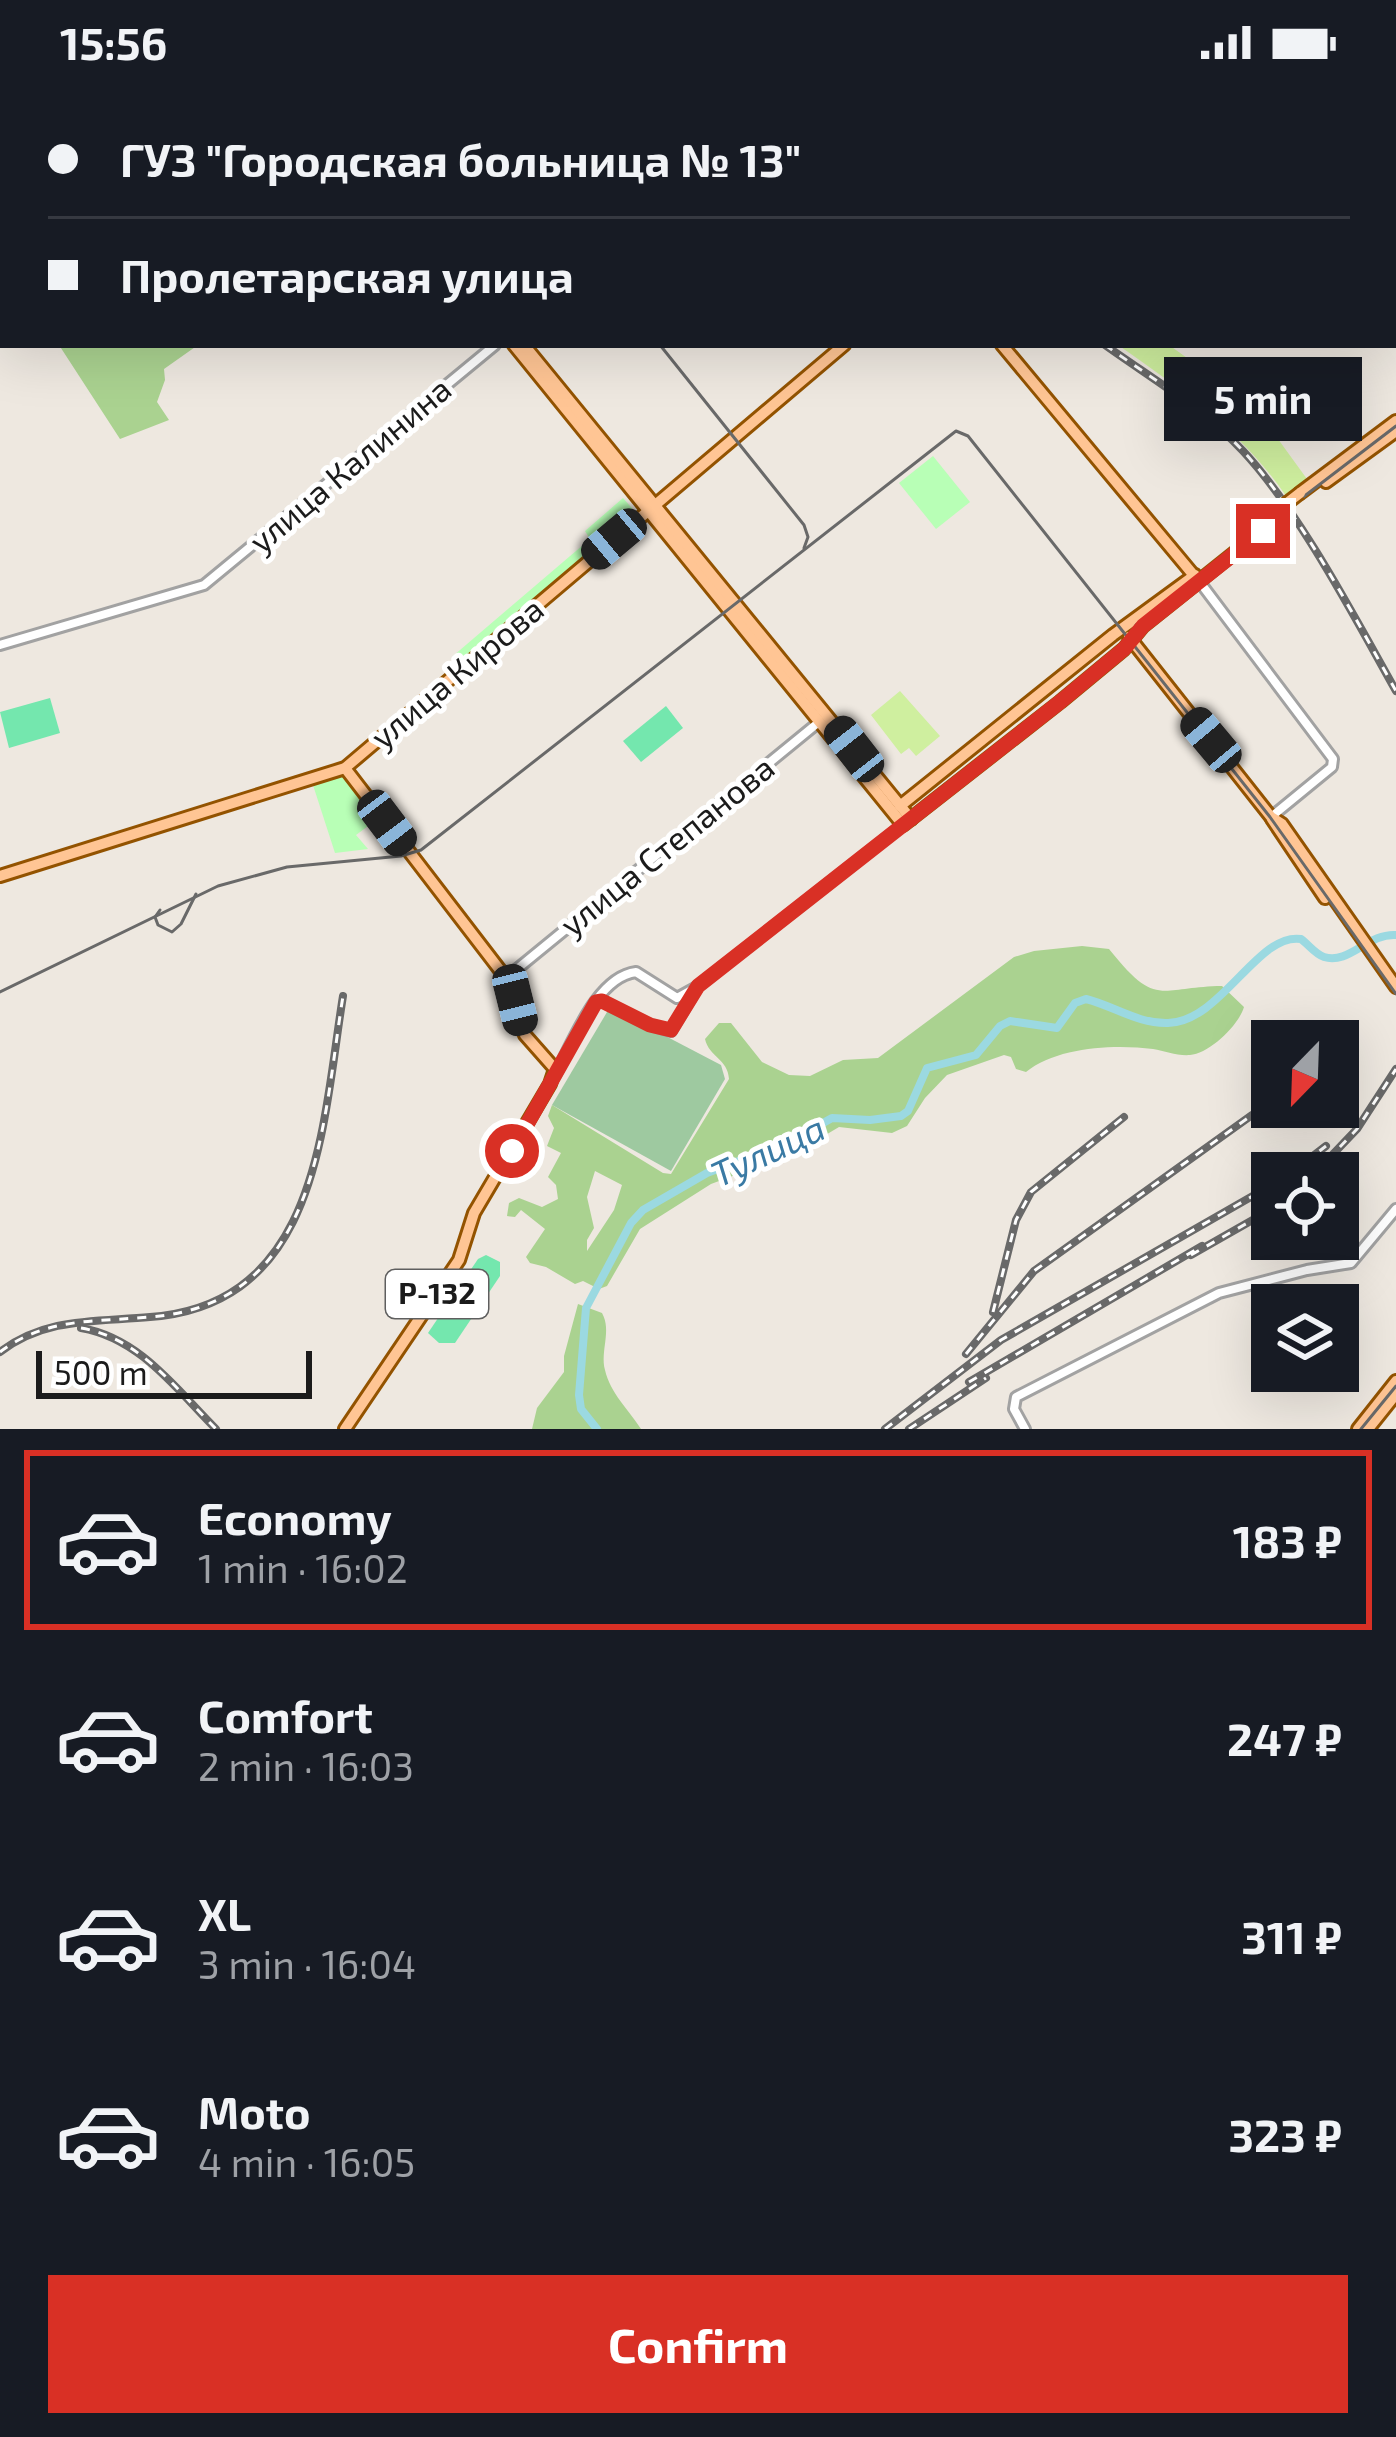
<!DOCTYPE html>
<meta charset="utf-8">
<style>
:root{--surface:#171b24;--page:#20242c;--text:#f1f3f6;--muted:#9ea1a6;--line:#363941;--accent:#d93025}
body{margin:0;font-family:"Exo 2",sans-serif;background:var(--page);color:var(--text);height:100vh;display:flex;flex-direction:column;font-size:45px;white-space:nowrap}
*{box-sizing:border-box;margin:0}
p{font-size:39px;color:var(--muted)}
.icon{flex:none;width:66px;height:66px;fill:none;stroke:currentColor;stroke-width:2;stroke-linecap:round;stroke-linejoin:round}
.map{position:relative;height:1345px;overflow:hidden}
.panel{display:flex;flex-direction:column;background:var(--surface);flex:1}
.panel>*{flex:none}
.guide{position:absolute;left:0px;top:0px;width:1398px;height:264px;box-shadow:0 12px 48px #0002;display:grid;align-content:center;height:264px;padding:0 48px;background:var(--surface)}
.needle{width:78px;rotate:203deg}
.tools{position:absolute;left:1251px;top:936px;display:grid;gap:24px}
.tools a{display:grid;place-items:center;width:108px;height:108px;border-radius:0px;background:var(--surface);box-shadow:0 12px 48px #0002;font-size:60px}
.scale{position:absolute;left:36px;bottom:30px;width:276px;box-sizing:border-box;padding-left:12px;border:6px solid #1b1b1b;border-top:0;font-size:33px;line-height:42px;white-space:nowrap;color:#1b1b1b;-webkit-text-stroke:9px #fff;paint-order:stroke}
.end{position:absolute;width:54px;height:54px;margin:-27px;border:15px solid #d93025;background:#fff;box-shadow:0 0 0 6px #fff}
.from{border-radius:50%}
.bubble{position:absolute;height:84px;border-radius:0px;background:var(--surface);box-shadow:0 12px 48px #0002;font-size:39px;font-weight:700;line-height:84px;text-align:center}
.car{position:absolute;width:36px;height:72px;margin:-36px -18px;border-radius:15px;box-shadow:0 0 9px 3px #0007;background:linear-gradient(#222 24%,#8ab4d8 0 40%,#222 0 76%,#8ab4d8 0 86%,#222 0)}
.guide b{display:flex;align-items:center;gap:42px;height:114px;font-size:45px}
.guide b+b{border-top:3px solid var(--line)}
.guide i{width:30px;height:30px;background:var(--text)}
ul{padding:21px 0 0;list-style:none}
li{display:flex;align-items:center;gap:36px;height:180px;margin:0 24px 18px;padding:0 24px;border:6px solid transparent;border-radius:0px}
li div{flex:1}
li b{display:block;font-size:45px}
li em{font-style:normal;font-weight:700}
li.active{border-color:var(--accent)}
li>.icon{width:108px;height:108px;stroke-width:1.5}
.button{display:flex;gap:24px;margin-top:auto;padding:24px 48px}
.button a{flex:1;height:138px;border-radius:0px;background:var(--accent);color:#fff;font-size:48px;font-weight:700;line-height:138px;text-align:center}
.status{display:flex;justify-content:space-between;align-items:center;height:84px;padding:0 60px;background:var(--surface);direction:ltr}
.status svg{height:33px;fill:currentColor}
.map>svg:first-child{display:block}
</style>
<div class="status"><b>15:56</b><svg viewBox="0 0 49 12"><path d="M0 12V9h3v3zM5 12V6h3v6zM10 12V3h3v9zM15 12V0h3v12zM26 1h20v11H26zM47 4h2v5h-2z"/></svg></div>
<div class="map">
<svg width="1396" height="1345" viewBox="0 0 1396 1345">
<rect width="100%" height="100%" fill="#eee8e0"/>
<g fill="#cfef9f">
<path d="M1118,261H1169L1254,322L1307,395L1286,412C1241,346 1182,306 1118,261Z"/>
<polygon points="900,607 940,652 916,672 909,664 901,670 871,631"/>
</g>
<g fill="#aad290" fill-rule="evenodd">
<polygon points="59,261 198,261 164,285 165,296 157,318 169,336 120,355"/>
<path d="M1082,862L1109,865C1157,925 1158,903 1222,902L1244,923C1239,941 1209,970 1190,971C1177,972 1165,967 1153,965C1114,960 1057,963 1026,988L1016,985L1011,973L1004,971L947,991L925,1014L907,1042L892,1049L839,1043L797,1068L711,1100L640,1145L607,1202L599,1205L583,1197L575,1200L546,1183L530,1179L526,1173L545,1145L521,1126L515,1133L507,1132L509,1119L519,1114L542,1123L558,1115L556,1101L548,1093L561,1069L547,1062L554,1044L548,1032L552,1021L663,1089L671,1090L729,995C728,975 709,973 705,955L719,939H731L762,978L789,991L810,992L843,976L878,974L1014,873L1034,867ZM595,1087L622,1101L614,1126L587,1167V1156L594,1144L587,1113Z"/>
<path d="M578,1220L602,1229C612,1247 600,1267 605,1286C610,1309 629,1326 641,1345H532L537,1324L564,1288V1272Z"/>
</g>
<polygon fill="#9ec9a0" points="610,923 721,981 725,995 671,1087 552,1021"/>
<g fill="#b8ffb6">
<polygon points="933,372 970,418 936,445 899,399"/>
<polygon points="623,414 638,431 461,582 453,572 590,455 585,447"/>
<polygon points="339,689 348,692 379,734 356,751 368,765 335,769 312,698"/>
</g>
<g fill="#74e7ae">
<polygon points="50,614 60,649 9,664 0,628"/>
<polygon points="666,622 683,644 641,678 623,657"/>
<polygon points="486,1171 500,1178 500,1192 455,1259 439,1259 428,1249 478,1175"/>
</g>
<g fill="none" stroke-linecap="round" stroke-linejoin="round">
<g stroke="#9bd9e1" stroke-width="3">
<polyline points="522,3 524,0"/>
<polyline points="0,184 3,183"/>
</g>
<path stroke="#9bd9e1" stroke-width="8" d="M597,1345L581,1325L579,1311L586,1224L631,1139L643,1126L707,1089L789,1058L832,1034L870,1036L901,1032L908,1027L927,984L976,971L1000,942L1010,937L1057,944L1075,919L1086,915C1114,922 1138,940 1168,939C1221,938 1258,848 1301,855C1309,861 1315,870 1324,873C1349,881 1368,849 1396,851"/>
<g stroke="#a2a2a2" stroke-width="14">
<g id="minor">
<polyline points="1199,497 1333,675 1332,683 1271,733"/>
<polyline points="0,561 204,501 495,261"/>
<polyline points="506,894 819,638"/>
<polyline points="596,918 602,917 650,941 671,947 698,902 903,741"/>
<path d="M555,991C573,959 596,893 636,888L677,914L697,903"/>
<polyline points="1025,1345 1014,1325 1016,1313 1219,1209 1307,1186 1351,1179 1396,1125"/>
</g>
</g>
<g stroke="#935300" stroke-width="16">
<g id="major">
<polyline points="302,0 304,3"/>
<polyline points="340,0 347,3"/>
<polyline points="373,3 376,0"/>
<polyline points="514,261 903,741 1060,618 1124,565 1143,542 1273,438"/>
<polyline points="524,261 911,735"/>
<polyline points="1002,261 1196,494"/>
<polyline points="1326,398 1396,347"/>
<polyline points="1300,409 1396,337"/>
<polyline points="1129,553 1271,733 1282,740 1396,903"/>
<polyline points="345,684 506,894 525,951 555,985 550,1000 474,1129 459,1176 345,1345"/>
<polyline points="900,722 1113,551 1195,491"/>
<polyline points="1272,735 1325,814"/>
<polyline points="0,792 345,684 844,261"/>
<polyline points="1358,1345 1396,1297"/>
<polyline points="1368,1345 1396,1310"/>
</g>
</g>
<use href="#minor" stroke="#fff" stroke-width="8"/>
<use href="#major" stroke="#ffc594" stroke-width="10"/>
<g stroke="#696969" stroke-width="3">
<polyline points="356,0 364,3"/>
<polyline points="660,261 804,441 808,453 804,464"/>
<polyline points="1132,559 1131,549 1136,541 1396,342"/>
<polyline points="160,826 155,833 158,841 172,848 181,840 196,810"/>
<polyline points="0,908 218,802 287,783 401,772 421,766 956,347 968,352 1270,733 1396,910"/>
<polyline points="1361,1345 1396,1302"/>
</g>
<g stroke="#696969" stroke-width="8">
<g id="rail">
<polyline points="737,0 741,3"/>
<path d="M1105,261C1151,294 1204,325 1243,367C1299,427 1355,534 1396,607"/>
<polyline points="1291,1089 1326,1062"/>
<polyline points="1315,1089 1357,1045 1396,985"/>
<polyline points="1191,1171 1272,1125"/>
<polyline points="993,1228 1016,1136 1031,1108 1124,1033"/>
<path d="M81,1244C140,1254 176,1305 216,1345"/>
<path d="M0,1268C46,1233 96,1238 150,1233C320,1220 322,1042 343,912"/>
<polyline points="966,1270 1034,1187 1252,1031"/>
<polyline points="969,1298 1202,1162"/>
<polyline points="885,1345 1001,1256 1272,1101"/>
<polyline points="909,1345 986,1294"/>
</g>
</g>
<use href="#rail" stroke="#fff" stroke-width="3" stroke-dasharray="9" stroke-linecap="butt"/>
<g stroke="#935300" stroke-width="16" stroke-linecap="butt">
<polyline id="major-bridge" points="1269,433 1300,409"/>
</g>
<use href="#major-bridge" stroke="#ffc594" stroke-width="10"/>
</g>
<g fill="none" stroke-linecap="round" stroke-linejoin="round">
<polyline stroke="#d93025" stroke-width="15" points="512,1067 596,918 602,917 650,941 671,946 698,902 1060,618 1124,565 1143,542 1263,447"/>
</g>
<g text-anchor="middle" stroke-width="10" stroke-linejoin="round" paint-order="stroke">
<rect fill="#fff" stroke="#5f5f5f" stroke-width="3" x="386" y="1186" width="102" height="48" rx="9"/>
<g font-size="30" font-weight="bold" fill="#1b1b1b">
<text x="437" y="1220">Р-132</text>
</g>
<g font-size="33" fill="#1b1b1b" stroke="#fff">
<text transform="translate(350 381) rotate(-40)" y="12">улица Калинина</text>
<text transform="translate(457 589) rotate(-40)" y="12">улица Кирова</text>
<text transform="translate(667 762) rotate(-39)" y="12">улица Степанова</text>
</g>
<g font-size="36" font-style="italic" fill="#3a7aa4" stroke="#fff">
<text transform="translate(768 1067) rotate(-25)" y="13">Тулица</text>
</g>
</g>
</svg>
<div class="tools">
<a><svg class="needle" viewBox="-14 -14 28 28"><path d="M0-13l5 13h-10z" fill="#e53935"/><path d="M0 13l5-13h-10z" fill="#9ea1a6"/></svg></a>
<a><svg class="icon" aria-label="locate" viewBox="0 0 24 24"><circle cx="12" cy="12" r="6"/><path d="M12 2v4M12 18v4M2 12h4M18 12h4"/></svg></a>
<a><svg class="icon" aria-label="layers" viewBox="0 0 24 24"><path d="M12 4l9 5-9 5-9-5zM3 14l9 5 9-5"/></svg></a>
</div>
<div class="scale">500 m</div>
<i class="end from" style="left:512px;top:1067px"></i>
<i class="end" style="left:1263px;top:447px"></i>
<div class="bubble" style="left:1164px;top:273px;width:198px">5 min</div>
<i class="car" style="left:614px;top:455px;rotate:230deg"></i>
<i class="car" style="left:1211px;top:656px;rotate:320deg"></i>
<i class="car" style="left:854px;top:665px;rotate:322deg"></i>
<i class="car" style="left:387px;top:739px;rotate:143deg"></i>
<i class="car" style="left:515px;top:916px;rotate:166deg"></i>
<div class="guide">
<b><i class="from"></i>ГУЗ &quot;Городская больница № 13&quot;</b>
<b><i></i>Пролетарская улица</b>
</div>
</div>
<section class="panel">
<ul>
<li class="active"><svg class="icon" aria-label="car" viewBox="0 0 24 24"><path d="M5 17H2v-5l4-1 3-4h7l3 4 3 1v5h-3M9 17h6M6 11h13"/><circle cx="7" cy="17" r="2"/><circle cx="17" cy="17" r="2"/></svg><div><b>Economy</b><p>1 min · 16:02</p></div><em>183 ₽</em></li>
<li><svg class="icon" aria-label="car" viewBox="0 0 24 24"><path d="M5 17H2v-5l4-1 3-4h7l3 4 3 1v5h-3M9 17h6M6 11h13"/><circle cx="7" cy="17" r="2"/><circle cx="17" cy="17" r="2"/></svg><div><b>Comfort</b><p>2 min · 16:03</p></div><em>247 ₽</em></li>
<li><svg class="icon" aria-label="car" viewBox="0 0 24 24"><path d="M5 17H2v-5l4-1 3-4h7l3 4 3 1v5h-3M9 17h6M6 11h13"/><circle cx="7" cy="17" r="2"/><circle cx="17" cy="17" r="2"/></svg><div><b>XL</b><p>3 min · 16:04</p></div><em>311 ₽</em></li>
<li><svg class="icon" aria-label="car" viewBox="0 0 24 24"><path d="M5 17H2v-5l4-1 3-4h7l3 4 3 1v5h-3M9 17h6M6 11h13"/><circle cx="7" cy="17" r="2"/><circle cx="17" cy="17" r="2"/></svg><div><b>Moto</b><p>4 min · 16:05</p></div><em>323 ₽</em></li>
</ul>
<div class="button"><a>Confirm</a></div>
</section>
